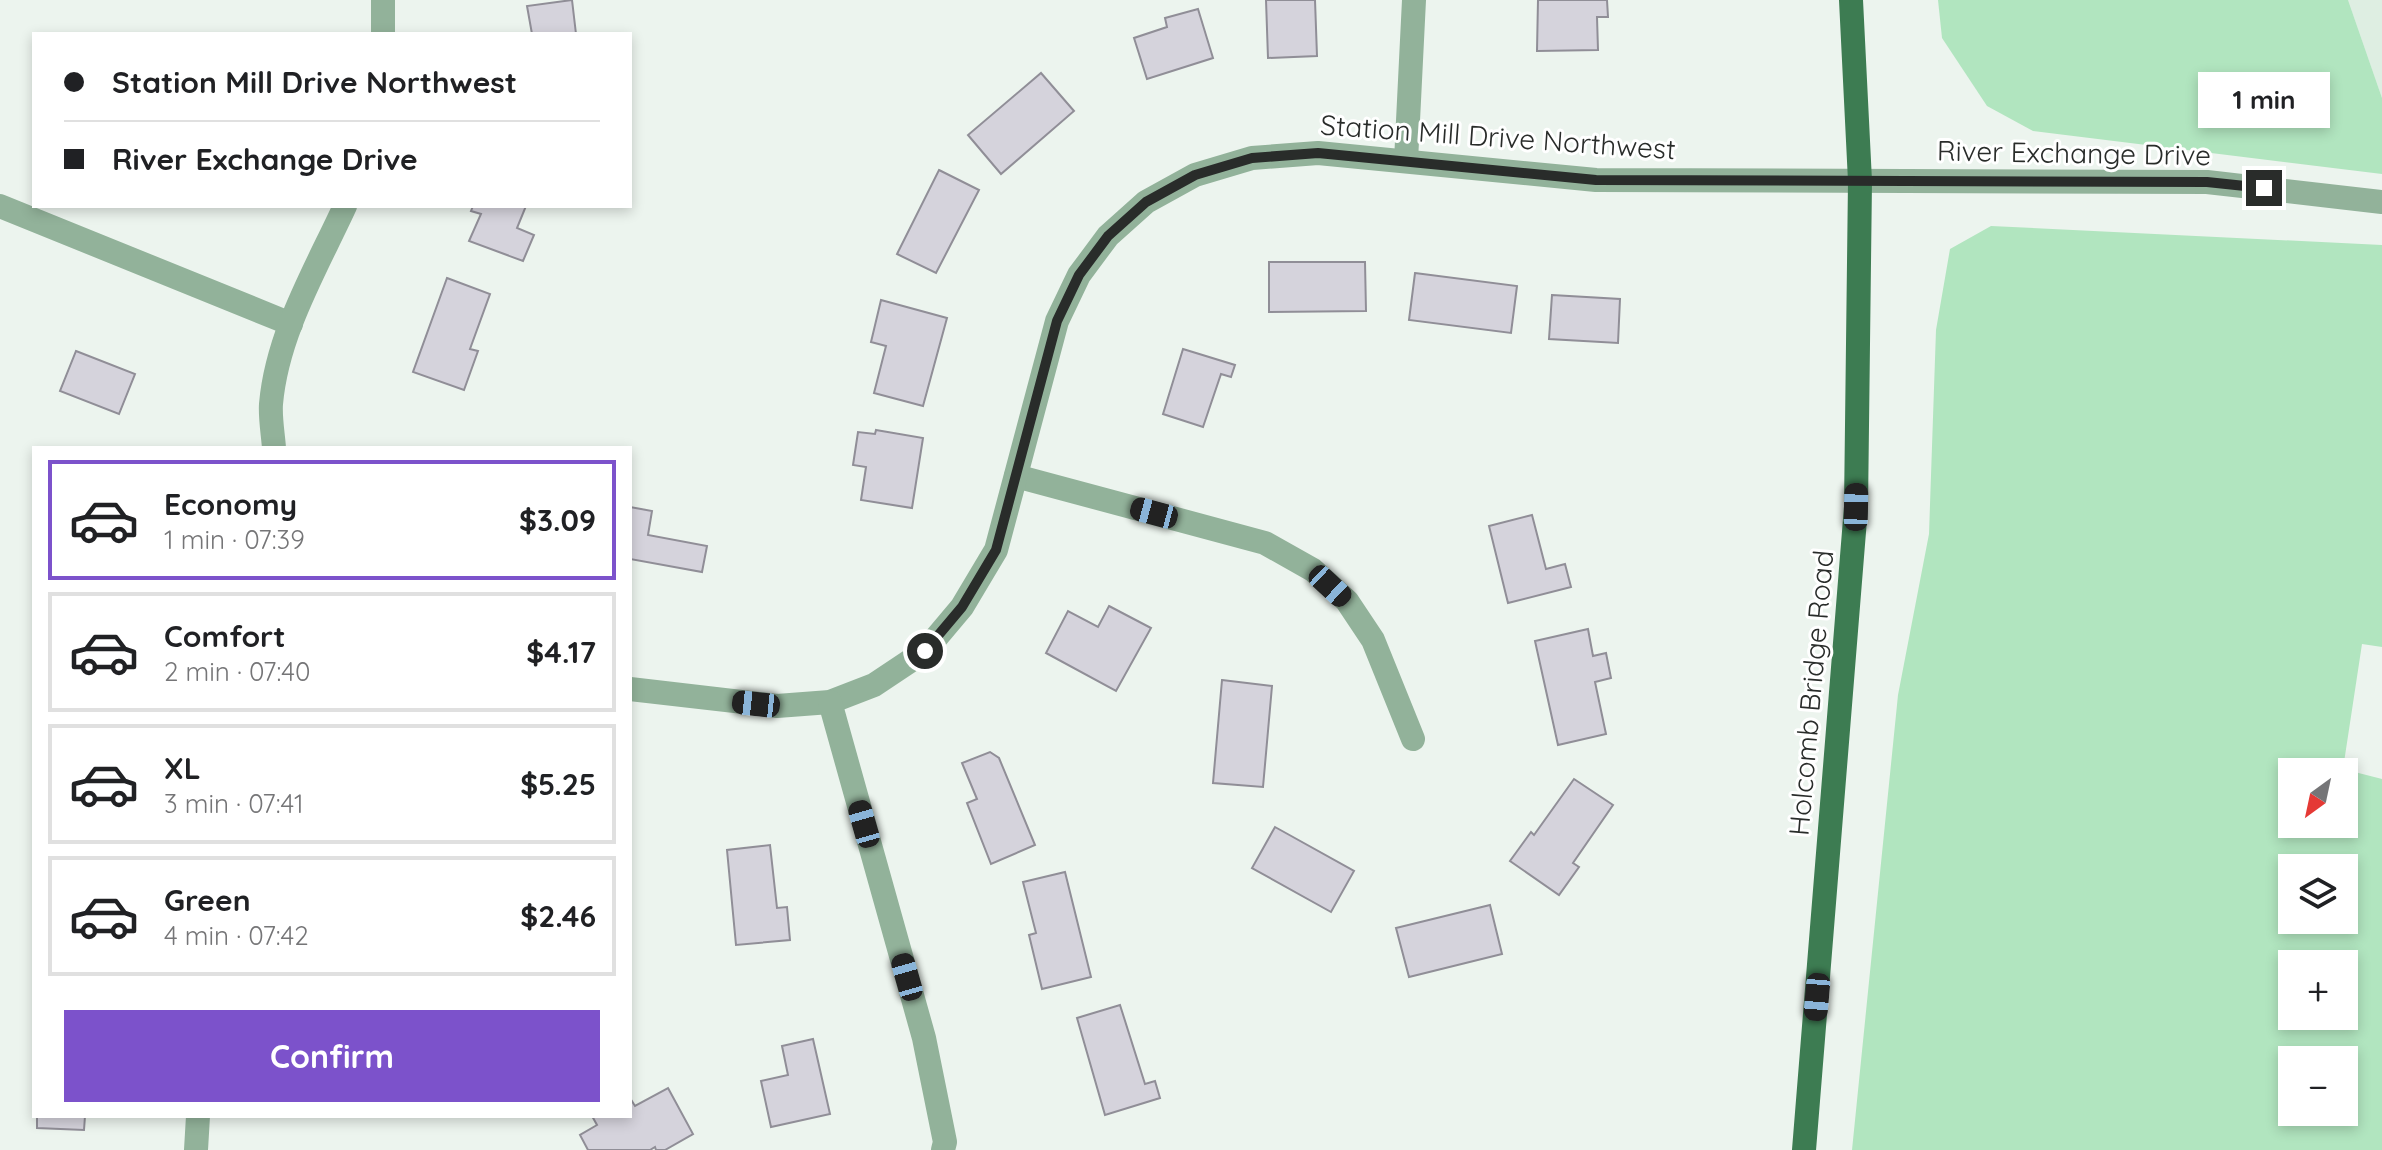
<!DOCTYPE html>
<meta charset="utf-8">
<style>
:root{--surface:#fff;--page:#f6f6f6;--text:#202124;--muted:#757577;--line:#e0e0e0;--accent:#7c52cb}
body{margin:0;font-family:Quicksand,sans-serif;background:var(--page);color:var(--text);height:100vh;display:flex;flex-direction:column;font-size:30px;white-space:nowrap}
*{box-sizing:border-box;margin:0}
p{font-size:26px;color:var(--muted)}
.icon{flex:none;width:44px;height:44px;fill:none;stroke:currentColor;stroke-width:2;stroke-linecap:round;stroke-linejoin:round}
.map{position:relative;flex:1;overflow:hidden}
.sheet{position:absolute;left:32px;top:446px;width:600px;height:672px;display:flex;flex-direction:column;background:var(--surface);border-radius:0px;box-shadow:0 4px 12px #0003}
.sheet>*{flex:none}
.hud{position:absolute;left:32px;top:32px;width:600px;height:176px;border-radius:0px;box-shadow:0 4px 12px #0003;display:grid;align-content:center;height:176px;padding:0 32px;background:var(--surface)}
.needle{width:52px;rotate:213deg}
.buttons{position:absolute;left:2278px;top:758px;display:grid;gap:16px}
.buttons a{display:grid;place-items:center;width:80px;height:80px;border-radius:0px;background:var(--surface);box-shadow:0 4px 12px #0003;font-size:40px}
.end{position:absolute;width:36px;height:36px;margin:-18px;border:10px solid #292c2a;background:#fff;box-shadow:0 0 0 4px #fff}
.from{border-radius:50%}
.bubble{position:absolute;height:56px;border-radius:0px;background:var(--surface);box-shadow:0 4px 12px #0003;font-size:26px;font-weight:700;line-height:56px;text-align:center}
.car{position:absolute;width:24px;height:48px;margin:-24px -12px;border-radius:10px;box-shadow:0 0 6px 2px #0007;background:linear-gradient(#222 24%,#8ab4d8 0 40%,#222 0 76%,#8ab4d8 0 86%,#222 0)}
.hud b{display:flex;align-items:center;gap:28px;height:76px;font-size:30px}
.hud b+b{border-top:2px solid var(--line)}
.hud i{width:20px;height:20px;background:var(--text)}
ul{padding:14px 0 0;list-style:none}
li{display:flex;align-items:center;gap:24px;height:120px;margin:0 16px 12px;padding:0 16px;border:4px solid var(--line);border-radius:0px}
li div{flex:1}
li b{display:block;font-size:30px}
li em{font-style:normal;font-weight:700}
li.current{border-color:var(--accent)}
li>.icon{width:72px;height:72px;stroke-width:1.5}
.primary-button{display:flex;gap:16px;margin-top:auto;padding:16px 32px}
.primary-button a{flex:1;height:92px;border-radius:0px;background:var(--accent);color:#fff;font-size:32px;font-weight:700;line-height:92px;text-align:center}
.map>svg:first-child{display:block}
</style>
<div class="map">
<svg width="2382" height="1150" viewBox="0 0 2382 1150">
<rect width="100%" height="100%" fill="#ecf4ee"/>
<polygon fill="#deeee2" points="2348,0 2382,0 2382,98"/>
<g fill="#b1e5bf" fill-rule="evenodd">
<polygon points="1938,0 2348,0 2382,98 2382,174 2033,131 1987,106 1942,38"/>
<path d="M1991,226L2382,245V647L2362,644L2343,769L2382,779V1150H1852L1898,695L1929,534L1936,330L1950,249ZM2292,772H2344V824H2292ZM2292,868H2344V920H2292ZM2292,964H2344V1016H2292ZM2292,1060H2344V1112H2292Z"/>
</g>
<g fill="#d5d3dc" stroke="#908e97" stroke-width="2">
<polygon points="572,0 576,34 532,34 527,6"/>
<polygon points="1266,0 1315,0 1317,56 1268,58"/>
<polygon points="1538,0 1607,0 1608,17 1597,17 1598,50 1537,51"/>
<polygon points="1198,9 1213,58 1147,79 1134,38 1167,27 1165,18"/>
<polygon points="1041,73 1074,111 1001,174 968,135"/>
<polygon points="939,170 979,190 936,273 897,254"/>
<polygon points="473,206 526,206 517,228 534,235 523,261 469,241 481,214 471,211"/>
<polygon points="1269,262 1365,262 1366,311 1269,312"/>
<polygon points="1415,273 1517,286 1511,333 1409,320"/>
<polygon points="447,278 490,294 470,349 478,351 464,390 413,372"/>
<polygon points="1552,295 1620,299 1618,343 1549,339"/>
<polygon points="881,300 947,318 923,406 874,393 886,346 871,342"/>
<polygon points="1183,349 1235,365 1231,377 1221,374 1203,427 1163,414"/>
<polygon points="76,351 135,374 119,414 60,391"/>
<polygon points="876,430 923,438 912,508 861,500 866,467 853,465 858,432 875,434"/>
<polygon points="630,507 652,511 648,535 707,546 702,572 630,559"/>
<polygon points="1532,515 1546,569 1565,564 1571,587 1508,603 1489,526"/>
<polygon points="1109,606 1151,628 1116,691 1046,653 1068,611 1098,627"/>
<polygon points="1588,629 1593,656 1606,653 1611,678 1595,682 1606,734 1558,745 1535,641"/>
<polygon points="1222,680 1272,686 1263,787 1213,783"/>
<polygon points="990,752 999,758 1035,845 991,864 967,803 977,799 962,763"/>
<polygon points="1574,779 1613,805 1573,863 1579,867 1559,895 1510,861 1531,832 1534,835"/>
<polygon points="1275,827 1354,871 1331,912 1252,868"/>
<polygon points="770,845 777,908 787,907 790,940 736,945 727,850"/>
<polygon points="1065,872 1091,977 1042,989 1029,935 1036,933 1023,882"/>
<polygon points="1490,905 1502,954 1409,977 1396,928"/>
<polygon points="1120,1005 1145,1084 1155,1081 1160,1098 1105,1115 1077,1018"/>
<polygon points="813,1039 830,1114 771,1127 761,1081 788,1075 782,1046"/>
<polygon points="668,1088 693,1134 665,1150 656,1150 655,1147 650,1150 588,1150 580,1135 597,1125 592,1116 630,1116 630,1098 635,1106"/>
<polygon points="37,1116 85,1116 84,1130 37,1128"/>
</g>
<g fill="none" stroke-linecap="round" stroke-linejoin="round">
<g stroke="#92b29a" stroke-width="24">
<polyline points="383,34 383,0"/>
<polyline points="1406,161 1414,0"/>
<polyline points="0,206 291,324"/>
<path d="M274,448C273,434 270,418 271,404C277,334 316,269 345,206"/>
<polyline points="1016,476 1265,543 1313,570 1347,601 1373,640 1413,739"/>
<polyline points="630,689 777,706 830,702 874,685 925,651 962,607 996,550 1057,321 1079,275 1108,236 1146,202 1195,175 1252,158 1318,153 1596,180 2207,182 2382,202"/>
<polyline points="830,702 924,1038 945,1142 943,1150"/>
<polyline points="196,1150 198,1116"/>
</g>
<polyline stroke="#3d7c52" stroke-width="24" points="1804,1150 1856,507 1860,181 1851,0"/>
</g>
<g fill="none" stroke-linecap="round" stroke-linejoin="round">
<polyline stroke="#292c2a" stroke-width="10" points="925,651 962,607 996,550 1057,321 1079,275 1108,236 1146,202 1195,175 1252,158 1318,153 1596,180 2207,182 2264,188"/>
</g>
<g text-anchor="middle" stroke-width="6" stroke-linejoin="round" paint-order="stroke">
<g font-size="28" fill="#292c2a" stroke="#fff">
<text transform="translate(1498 137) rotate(4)" y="10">Station Mill Drive Northwest</text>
<text transform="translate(2074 153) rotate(1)" y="10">River Exchange Drive</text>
<text transform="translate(1811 693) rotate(-85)" y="10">Holcomb Bridge Road</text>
</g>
</g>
</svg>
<div class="buttons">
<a><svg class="needle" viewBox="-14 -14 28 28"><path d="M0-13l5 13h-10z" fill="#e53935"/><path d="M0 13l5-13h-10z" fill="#757577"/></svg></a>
<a><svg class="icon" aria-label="layers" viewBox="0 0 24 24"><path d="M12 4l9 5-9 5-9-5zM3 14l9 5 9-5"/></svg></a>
<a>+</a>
<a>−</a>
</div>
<i class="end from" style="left:925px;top:651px"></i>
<i class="end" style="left:2264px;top:188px"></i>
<div class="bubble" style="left:2198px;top:72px;width:132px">1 min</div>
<i class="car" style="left:1856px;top:507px;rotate:1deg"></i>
<i class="car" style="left:1154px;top:513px;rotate:285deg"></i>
<i class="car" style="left:1330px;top:586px;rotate:133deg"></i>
<i class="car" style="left:756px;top:704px;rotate:276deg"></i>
<i class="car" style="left:864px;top:824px;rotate:344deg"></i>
<i class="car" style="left:907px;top:977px;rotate:344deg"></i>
<i class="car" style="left:1817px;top:997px;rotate:185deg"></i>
<div class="hud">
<b><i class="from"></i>Station Mill Drive Northwest</b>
<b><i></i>River Exchange Drive</b>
</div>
<section class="sheet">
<ul>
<li class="current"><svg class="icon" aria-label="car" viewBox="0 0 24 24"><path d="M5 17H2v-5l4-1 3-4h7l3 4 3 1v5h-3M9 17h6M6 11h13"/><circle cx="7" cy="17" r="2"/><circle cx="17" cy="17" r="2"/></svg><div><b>Economy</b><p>1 min · 07:39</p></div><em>$3.09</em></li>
<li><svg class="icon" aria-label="car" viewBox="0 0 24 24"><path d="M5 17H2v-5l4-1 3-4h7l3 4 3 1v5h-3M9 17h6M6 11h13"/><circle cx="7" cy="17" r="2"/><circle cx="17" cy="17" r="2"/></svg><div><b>Comfort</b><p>2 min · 07:40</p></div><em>$4.17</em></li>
<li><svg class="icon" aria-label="car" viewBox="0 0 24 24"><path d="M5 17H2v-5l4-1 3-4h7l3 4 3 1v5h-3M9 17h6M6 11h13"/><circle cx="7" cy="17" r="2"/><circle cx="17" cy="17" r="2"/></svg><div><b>XL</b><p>3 min · 07:41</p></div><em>$5.25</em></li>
<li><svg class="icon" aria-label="car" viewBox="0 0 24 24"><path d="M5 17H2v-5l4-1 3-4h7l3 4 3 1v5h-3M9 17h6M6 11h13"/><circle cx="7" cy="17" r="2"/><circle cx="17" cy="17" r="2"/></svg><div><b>Green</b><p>4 min · 07:42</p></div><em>$2.46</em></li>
</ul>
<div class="primary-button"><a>Confirm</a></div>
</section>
</div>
